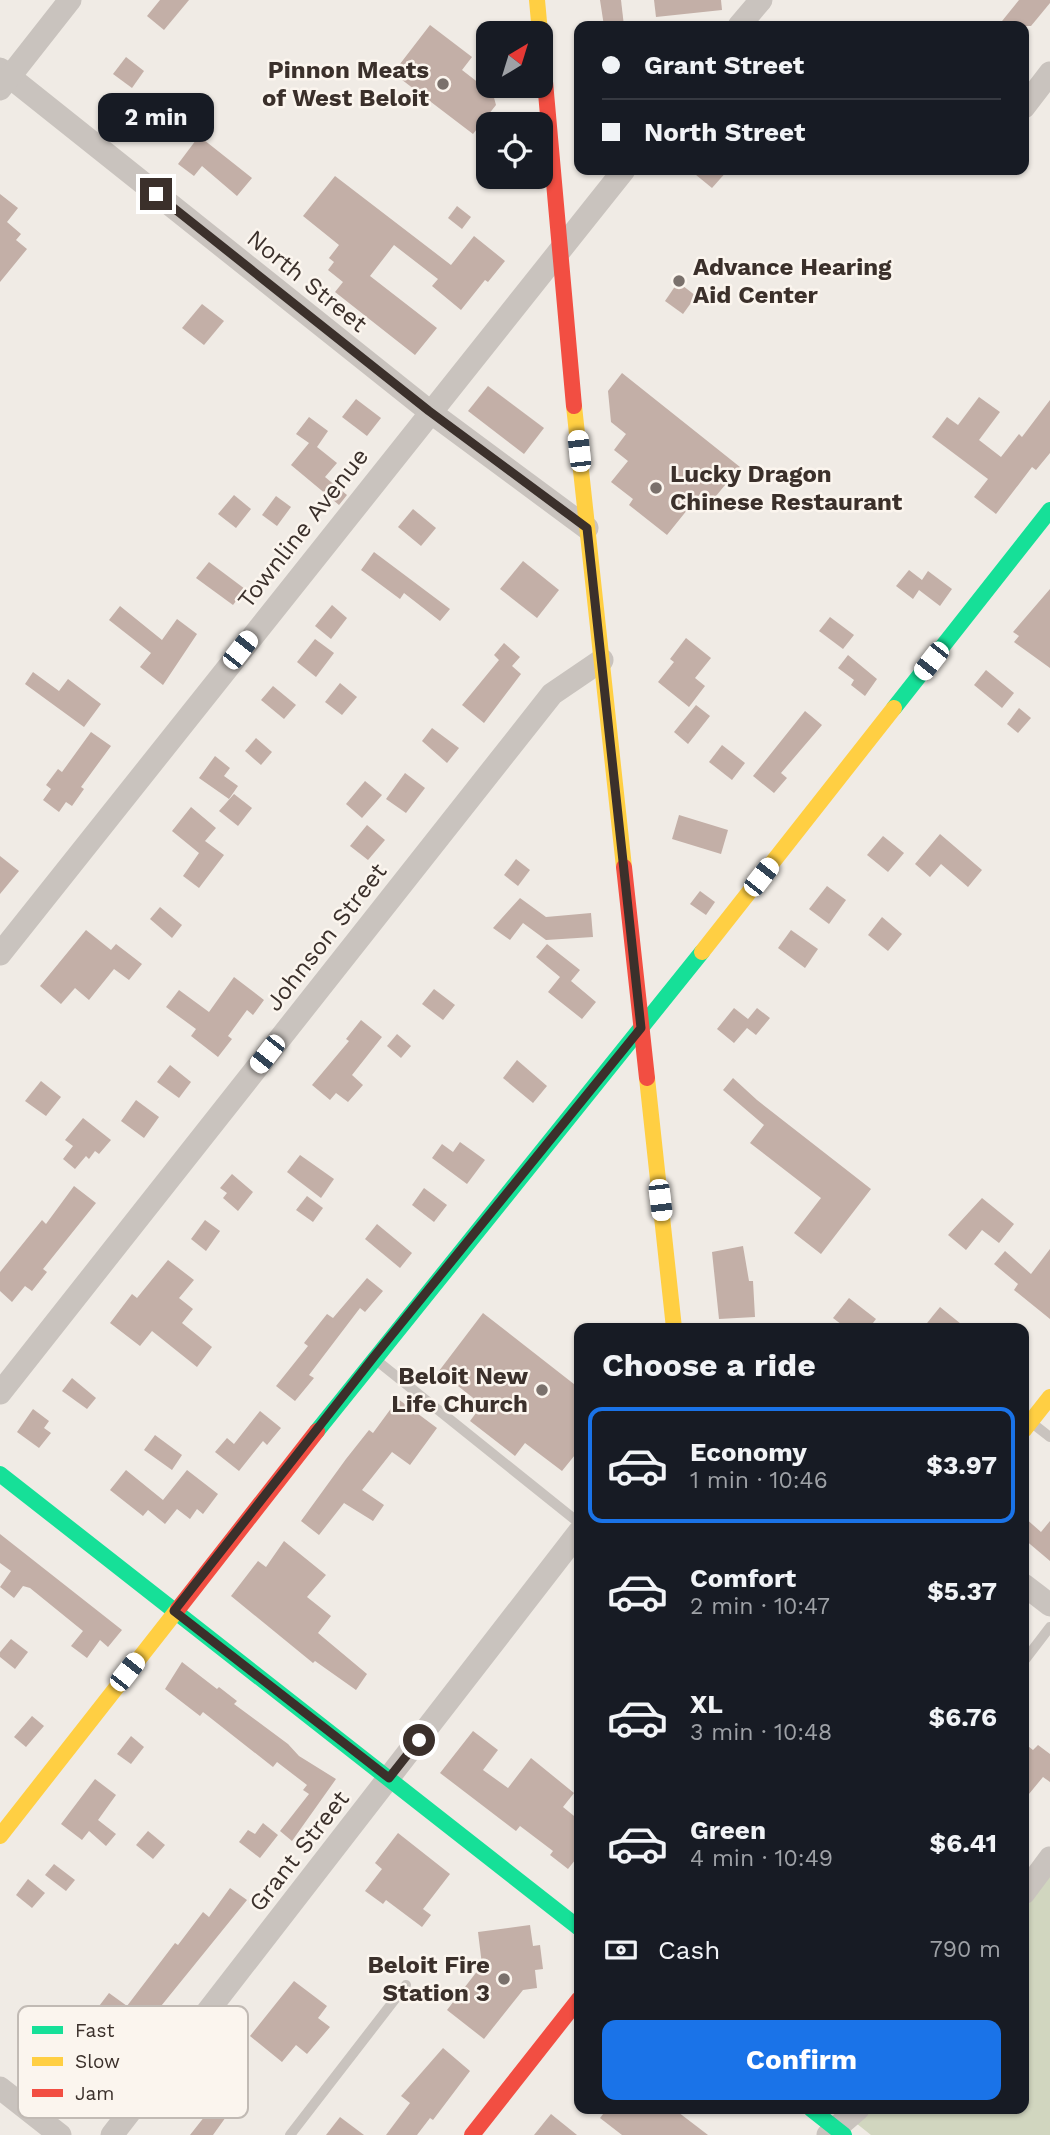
<!DOCTYPE html>
<meta charset="utf-8">
<style>
:root{--surface:#171b24;--page:#20242c;--text:#f1f3f6;--muted:#9ea1a6;--line:#363941;--accent:#1a73e8}
body{margin:0;font-family:"Work Sans",sans-serif;background:var(--page);color:var(--text);height:100vh;display:flex;flex-direction:column;font-size:26px;white-space:nowrap}
*{box-sizing:border-box;margin:0}
p{font-size:23px;color:var(--muted)}
.icon{flex:none;width:38px;height:38px;fill:none;stroke:currentColor;stroke-width:2;stroke-linecap:round;stroke-linejoin:round}
.map{position:relative;flex:1;overflow:hidden}
.side{position:absolute;left:574px;top:1323px;width:455px;height:791px;display:flex;flex-direction:column;background:var(--surface);border-radius:14px;box-shadow:0 2px 5px #0004}
.side>*{flex:none}
.banner{position:absolute;left:574px;top:21px;width:455px;height:154px;border-radius:14px;box-shadow:0 2px 5px #0004;display:grid;align-content:center;height:154px;padding:0 28px;background:var(--surface)}
.needle{width:46px;rotate:38deg}
.fabs{position:absolute;left:476px;top:21px;display:grid;gap:14px}
.fabs a{display:grid;place-items:center;width:77px;height:77px;border-radius:14px;background:var(--surface);box-shadow:0 2px 5px #0004;font-size:35px}
.end{position:absolute;width:32px;height:32px;margin:-16px;border:9px solid #3b302b;background:#fff;box-shadow:0 0 0 4px #fff}
.from{border-radius:50%}
.bubble{position:absolute;height:49px;border-radius:14px;background:var(--surface);box-shadow:0 2px 5px #0004;font-size:23px;font-weight:700;line-height:49px;text-align:center}
.car{position:absolute;width:21px;height:42px;margin:-21px -10px;border-radius:9px;box-shadow:0 0 5px 2px #0007;background:linear-gradient(#fff 24%,#345 0 40%,#fff 0 76%,#345 0 86%,#fff 0)}
.banner b{display:flex;align-items:center;gap:24px;height:66px;font-size:26px}
.banner b+b{border-top:2px solid var(--line)}
.banner i{width:18px;height:18px;background:var(--text)}
ul{padding:0;list-style:none}
li{display:flex;align-items:center;gap:21px;height:116px;margin:0 14px 10px;padding:0 14px;border:4px solid transparent;border-radius:14px}
li div{flex:1}
li b{display:block;font-size:26px}
li em{font-style:normal;font-weight:700}
li.current{border-color:var(--accent)}
li>.icon{width:63px;height:63px;stroke-width:1.5}
h2{padding:0 28px;font-size:32px;line-height:84px}
.pay{display:flex;align-items:center;gap:18px;height:77px;padding:0 28px;font-size:26px}
.pay p{margin-inline-start:auto}
.action{display:flex;gap:14px;margin-top:auto;padding:14px 28px}
.action a{flex:1;height:80px;border-radius:14px;background:var(--accent);color:#fff;font-size:28px;font-weight:700;line-height:80px;text-align:center}
.map>svg:first-child{display:block}
</style>
<div class="map">
<svg width="1050" height="2135" viewBox="0 0 1050 2135">
<rect width="100%" height="100%" fill="#f0ebe5"/>
<polygon fill="#d1d6bf" points="1050,1876 1050,2135 871,2135 856,2123 867,2109 1024,2109 1024,1910"/>
<g fill="#c3afa7">
<polygon points="160,0 189,0 164,30 147,16"/>
<polygon points="600,0 621,0 624,26 604,26"/>
<polygon points="654,0 721,0 722,10 656,17"/>
<polygon points="1019,0 1050,0 1050,3 1031,26 998,26"/>
<polygon points="430,25 472,57 462,70 493,94 496,105 473,134 393,73"/>
<polygon points="126,57 144,71 132,88 113,74"/>
<polygon points="199,136 252,178 237,196 202,166 194,176 178,164"/>
<polygon points="690,170 728,170 712,188"/>
<polygon points="335,176 451,265 474,236 505,261 488,282 485,280 461,310 432,286 438,279 394,245 370,276 437,328 415,355 335,292 343,282 328,270 334,262 329,258 339,245 303,216"/>
<polygon points="0,194 18,208 7,222 21,234 16,240 27,249 0,282"/>
<polygon points="457,206 471,217 462,229 448,218"/>
<polygon points="678,282 696,296 683,314 665,301"/>
<polygon points="202,304 224,321 204,345 182,328"/>
<polygon points="622,373 740,467 711,502 700,494 667,535 629,505 633,499 611,482 628,461 614,450 626,434 611,422 608,391"/>
<polygon points="488,386 544,428 524,454 468,411"/>
<polygon points="979,397 1000,412 979,440 1001,457 1019,434 1022,437 1050,400 1050,453 1036,470 1032,467 996,514 974,497 988,479 932,437 947,417 958,425"/>
<polygon points="356,399 381,418 367,436 342,417"/>
<polygon points="309,417 328,431 317,447 337,463 325,477 347,495 339,505 291,465 309,443 296,434"/>
<polygon points="234,495 251,509 236,528 218,514"/>
<polygon points="276,496 291,507 277,526 262,515"/>
<polygon points="413,509 436,528 421,546 398,527"/>
<polygon points="374,552 450,609 440,621 404,593 400,599 361,570"/>
<polygon points="523,561 559,590 537,618 500,589"/>
<polygon points="209,562 245,589 233,605 196,578"/>
<polygon points="909,570 922,580 928,571 952,589 940,606 919,590 913,599 896,586"/>
<polygon points="1050,589 1050,668 1014,642 1019,636 1013,632"/>
<polygon points="332,605 347,618 331,639 315,626"/>
<polygon points="120,606 162,640 177,619 197,634 163,685 140,667 151,653 109,620"/>
<polygon points="830,617 854,635 843,649 819,631"/>
<polygon points="686,638 711,658 695,678 705,686 689,707 658,682 674,662 670,659"/>
<polygon points="315,639 334,653 316,677 297,662"/>
<polygon points="504,643 520,657 512,666 521,674 484,723 462,705 499,660 494,655"/>
<polygon points="848,655 877,679 865,696 851,685 854,680 838,668"/>
<polygon points="986,670 1014,693 1002,708 974,685"/>
<polygon points="33,672 59,691 68,679 101,704 84,727 25,684"/>
<polygon points="340,683 357,697 342,715 325,702"/>
<polygon points="273,686 296,705 284,719 261,700"/>
<polygon points="696,705 710,716 688,744 674,732"/>
<polygon points="1019,708 1031,718 1018,733 1007,724"/>
<polygon points="805,711 822,725 781,773 787,778 774,793 753,776"/>
<polygon points="432,728 459,748 447,763 422,741"/>
<polygon points="91,732 111,746 81,787 84,789 72,806 66,802 59,812 43,800 51,789 46,785 58,769 62,772"/>
<polygon points="256,738 272,752 261,765 245,751"/>
<polygon points="722,745 745,763 732,780 709,762"/>
<polygon points="215,756 230,768 224,776 238,786 229,799 199,778"/>
<polygon points="405,773 425,788 406,813 386,799"/>
<polygon points="365,781 382,795 362,818 346,804"/>
<polygon points="234,794 252,808 238,826 219,811"/>
<polygon points="191,807 216,828 205,841 224,855 199,888 183,876 199,853 172,831"/>
<polygon points="679,815 728,830 721,854 672,839"/>
<polygon points="367,825 385,840 368,860 350,846"/>
<polygon points="940,834 982,870 968,887 941,864 930,877 915,864"/>
<polygon points="883,836 904,853 888,872 867,855"/>
<polygon points="0,856 19,871 0,894"/>
<polygon points="516,859 530,870 518,886 504,875"/>
<polygon points="827,886 846,900 829,924 809,909"/>
<polygon points="700,891 715,902 706,915 690,904"/>
<polygon points="520,898 546,917 591,913 593,937 546,940 523,923 510,940 493,928"/>
<polygon points="160,907 182,925 172,938 150,919"/>
<polygon points="882,917 902,934 888,951 868,935"/>
<polygon points="86,930 111,950 116,944 142,964 129,980 114,969 89,1000 75,988 61,1004 40,986"/>
<polygon points="791,930 818,949 805,968 778,948"/>
<polygon points="547,944 580,970 571,981 596,1002 582,1019 548,992 560,977 536,957"/>
<polygon points="234,977 264,1000 253,1015 247,1010 228,1036 232,1039 218,1057 191,1036 196,1029 166,1007 179,990 209,1012"/>
<polygon points="434,989 455,1005 443,1020 422,1004"/>
<polygon points="734,1008 748,1019 757,1008 770,1018 756,1035 747,1028 734,1043 717,1029"/>
<polygon points="361,1020 382,1037 352,1075 363,1085 348,1102 336,1093 330,1100 312,1085 349,1041 346,1039"/>
<polygon points="397,1034 411,1046 401,1058 387,1046"/>
<polygon points="517,1060 547,1086 533,1103 503,1078"/>
<polygon points="170,1065 191,1082 179,1098 157,1082"/>
<polygon points="733,1078 757,1100 871,1189 821,1254 794,1233 821,1198 750,1143 764,1125 723,1090"/>
<polygon points="41,1081 61,1097 46,1116 25,1101"/>
<polygon points="136,1100 159,1117 144,1138 121,1121"/>
<polygon points="83,1118 111,1140 99,1154 95,1151 89,1159 86,1156 75,1169 63,1159 73,1146 65,1140"/>
<polygon points="460,1142 485,1160 467,1184 432,1158 442,1144 453,1152"/>
<polygon points="300,1155 334,1179 321,1198 287,1172"/>
<polygon points="232,1174 253,1192 238,1211 223,1198 227,1193 220,1188"/>
<polygon points="74,1186 96,1203 43,1269 47,1272 32,1291 25,1286 12,1302 0,1291 0,1272 42,1220 46,1224"/>
<polygon points="424,1188 447,1205 434,1222 412,1205"/>
<polygon points="307,1196 323,1208 313,1222 296,1210"/>
<polygon points="982,1198 1014,1224 999,1243 982,1230 966,1250 948,1235"/>
<polygon points="205,1220 220,1231 206,1251 191,1239"/>
<polygon points="377,1224 412,1253 400,1268 365,1239"/>
<polygon points="743,1246 749,1281 753,1281 755,1317 719,1319 712,1252"/>
<polygon points="1050,1249 1050,1319 1014,1290 1018,1284 994,1264 1005,1251 1031,1274"/>
<polygon points="168,1260 194,1280 179,1298 193,1309 182,1323 212,1347 197,1367 152,1331 140,1346 110,1323 132,1294 137,1298"/>
<polygon points="367,1278 383,1291 365,1312 360,1308 309,1375 314,1378 295,1401 276,1386 308,1346 304,1343 327,1314 333,1318"/>
<polygon points="849,1298 876,1319 869,1328 846,1328 833,1318"/>
<polygon points="940,1307 966,1328 923,1328"/>
<polygon points="483,1313 579,1388 579,1450 562,1471 525,1443 515,1456 470,1421 482,1405 439,1371"/>
<polygon points="72,1378 96,1398 87,1409 62,1391"/>
<polygon points="398,1399 437,1428 410,1465 392,1452 362,1490 384,1505 373,1521 344,1503 319,1535 301,1521 346,1459 369,1430 373,1433"/>
<polygon points="33,1409 49,1421 44,1428 51,1433 39,1448 17,1432"/>
<polygon points="260,1411 281,1428 267,1445 263,1441 239,1471 215,1452 227,1438 234,1444"/>
<polygon points="155,1435 182,1455 172,1470 144,1450"/>
<polygon points="126,1470 163,1500 187,1470 218,1494 203,1514 197,1509 190,1519 177,1509 165,1524 148,1510 143,1516 110,1490"/>
<polygon points="1024,1517 1041,1532 1050,1521 1050,1561 1024,1539"/>
<polygon points="0,1534 122,1630 108,1647 100,1640 87,1658 71,1646 83,1631 30,1588 23,1586 14,1598 0,1587 11,1571 0,1563"/>
<polygon points="284,1541 326,1575 307,1597 331,1616 318,1633 367,1674 356,1690 315,1661 313,1663 231,1596 258,1561 266,1567"/>
<polygon points="11,1639 28,1652 15,1669 0,1657 0,1652"/>
<polygon points="182,1662 217,1689 219,1687 237,1701 234,1704 288,1744 299,1756 336,1779 292,1841 280,1831 309,1794 303,1790 307,1785 277,1762 273,1767 203,1712 200,1716 165,1689"/>
<polygon points="32,1716 44,1726 26,1747 14,1737"/>
<polygon points="473,1731 498,1750 483,1770 508,1788 531,1758 574,1793 563,1807 579,1820 579,1855 568,1869 550,1855 553,1851 520,1826 516,1831 440,1773"/>
<polygon points="131,1736 144,1747 131,1764 117,1754"/>
<polygon points="1024,1743 1033,1750 1038,1745 1050,1754 1050,1782 1043,1777 1024,1800"/>
<polygon points="95,1779 116,1795 98,1820 116,1834 106,1846 89,1831 82,1840 61,1824"/>
<polygon points="263,1823 278,1835 260,1858 239,1842 248,1830 255,1834"/>
<polygon points="148,1831 165,1845 153,1859 136,1845"/>
<polygon points="398,1833 450,1874 423,1909 431,1915 422,1927 386,1900 383,1904 365,1891 382,1869 375,1863"/>
<polygon points="54,1864 75,1880 66,1891 45,1875"/>
<polygon points="28,1879 45,1893 32,1908 16,1895"/>
<polygon points="230,1888 247,1900 140,2032 121,2056 126,2060 86,2111 60,2091 63,2088 46,2074 59,2058 71,2067 102,2027 90,2018 109,1993 127,2006 175,1943 178,1945 203,1912 209,1917"/>
<polygon points="530,1925 533,1946 540,1945 543,1969 535,1970 537,1988 523,1990 484,2039 447,2010 482,1965 478,1932"/>
<polygon points="294,1981 327,2006 318,2018 330,2027 307,2054 296,2045 282,2062 250,2036"/>
<polygon points="443,2048 470,2071 433,2120 430,2118 417,2135 386,2135 410,2103 401,2096"/>
<polygon points="212,2075 241,2096 213,2135 190,2135 216,2102 200,2091"/>
<polygon points="607,2109 674,2109 708,2135 622,2135 600,2118"/>
<polygon points="551,2114 577,2135 534,2135"/>
<polygon points="340,2117 364,2135 326,2135"/>
</g>
<g fill="none" stroke-linecap="round" stroke-linejoin="round">
<g stroke="#c9c3be" stroke-width="10">
<polyline points="376,1360 579,1523"/>
<polyline points="1032,1423 1050,1437"/>
<polyline points="1024,1661 1050,1627"/>
<polyline points="290,2135 406,1985"/>
</g>
<g stroke="#c9c3be" stroke-width="23">
<polyline points="739,26 761,0"/>
<polyline points="0,69 429,411 587,528"/>
<polyline points="0,89 70,0"/>
<polyline points="1024,107 1050,73"/>
<polyline points="0,954 624,170"/>
<polyline points="0,1393 552,694 602,660"/>
<polyline points="1024,1585 1050,1605"/>
<polyline points="1024,1893 1050,1858"/>
<polyline points="0,2088 60,2135"/>
<polyline points="112,2135 579,1532"/>
<polyline points="828,2135 858,2109"/>
</g>
<g stroke="#16e098" stroke-width="16">
<polyline points="894,708 1050,510"/>
<polyline points="317,1431 702,952"/>
<polyline points="0,1474 579,1928"/>
<polyline points="811,2109 844,2135"/>
</g>
<g stroke="#ffcf43" stroke-width="16">
<polyline points="537,0 540,33"/>
<polyline points="574,406 624,867"/>
<polyline points="702,952 894,708"/>
<polyline points="647,1078 674,1328"/>
<polyline points="1024,1430 1050,1397"/>
<polyline points="0,1836 178,1609"/>
</g>
<g stroke="#f24e42" stroke-width="16">
<polyline points="541,37 574,406"/>
<polyline points="624,867 647,1078"/>
<polyline points="178,1609 317,1431"/>
<polyline points="472,2135 579,1999"/>
</g>
</g>
<g fill="none" stroke-linecap="round" stroke-linejoin="round">
<polyline stroke="#3b302b" stroke-width="9" points="156,194 429,411 587,528 641,1028 373,1358 174,1611 389,1778 419,1740"/>
</g>
<g fill="#7a716c" stroke="#fbf5ee" stroke-width="2.5">
<circle cx="443" cy="84" r="7"/>
<circle cx="679" cy="281" r="7"/>
<circle cx="656" cy="488" r="7"/>
<circle cx="542" cy="1390" r="7"/>
<circle cx="504" cy="1979" r="7"/>
</g>
<g text-anchor="middle" stroke-width="5" stroke-linejoin="round" paint-order="stroke">
<g font-size="24" font-weight="bold" fill="#3b302b" stroke="#fbf5ee" text-anchor="end">
<text x="429" y="78">Pinnon Meats<tspan x="429" dy="28">of West Beloit</tspan></text>
<text x="693" y="275" text-anchor="start">Advance Hearing<tspan x="693" dy="28">Aid Center</tspan></text>
<text x="670" y="482" text-anchor="start">Lucky Dragon<tspan x="670" dy="28">Chinese Restaurant</tspan></text>
<text x="528" y="1384">Beloit New<tspan x="528" dy="28">Life Church</tspan></text>
<text x="490" y="1973">Beloit Fire<tspan x="490" dy="28">Station 3</tspan></text>
</g>
<g font-size="24" fill="#3b302b" stroke="#fbf5ee">
<text transform="translate(307 281) rotate(39)" y="8">North Street</text>
<text transform="translate(303 528) rotate(-52)" y="8">Townline Avenue</text>
<text transform="translate(326 937) rotate(-52)" y="8">Johnson Street</text>
<text transform="translate(299 1851) rotate(-52)" y="8">Grant Street</text>
</g>
</g>
<rect x="18" y="2006" width="230" height="112" rx="10" fill="#fbf5ee" stroke="#c1bab4" stroke-width="2"/>
<rect x="32" y="2026" width="31" height="8" fill="#16e098"/>
<rect x="32" y="2057" width="31" height="9" fill="#ffcf43"/>
<rect x="32" y="2089" width="31" height="8" fill="#f24e42"/>
<g font-size="19" fill="#3b302b">
<text x="75" y="2037">Fast</text>
<text x="75" y="2068">Slow</text>
<text x="75" y="2100">Jam</text>
</g>
</svg>
<div class="fabs">
<a><svg class="needle" viewBox="-14 -14 28 28"><path d="M0-13l5 13h-10z" fill="#e53935"/><path d="M0 13l5-13h-10z" fill="#9ea1a6"/></svg></a>
<a><svg class="icon" aria-label="locate" viewBox="0 0 24 24"><circle cx="12" cy="12" r="6"/><path d="M12 2v4M12 18v4M2 12h4M18 12h4"/></svg></a>
</div>
<i class="end from" style="left:419px;top:1740px"></i>
<i class="end" style="left:156px;top:194px"></i>
<div class="bubble" style="left:98px;top:93px;width:116px">2 min</div>
<i class="car" style="left:579px;top:451px;rotate:354deg"></i>
<i class="car" style="left:240px;top:650px;rotate:38deg"></i>
<i class="car" style="left:931px;top:661px;rotate:218deg"></i>
<i class="car" style="left:761px;top:877px;rotate:38deg"></i>
<i class="car" style="left:267px;top:1054px;rotate:218deg"></i>
<i class="car" style="left:660px;top:1200px;rotate:173deg"></i>
<i class="car" style="left:127px;top:1672px;rotate:38deg"></i>
<div class="banner">
<b><i class="from"></i>Grant Street</b>
<b><i></i>North Street</b>
</div>
<section class="side">
<h2>Choose a ride</h2>
<ul>
<li class="current"><svg class="icon" aria-label="car" viewBox="0 0 24 24"><path d="M5 17H2v-5l4-1 3-4h7l3 4 3 1v5h-3M9 17h6M6 11h13"/><circle cx="7" cy="17" r="2"/><circle cx="17" cy="17" r="2"/></svg><div><b>Economy</b><p>1 min · 10:46</p></div><em>$3.97</em></li>
<li><svg class="icon" aria-label="car" viewBox="0 0 24 24"><path d="M5 17H2v-5l4-1 3-4h7l3 4 3 1v5h-3M9 17h6M6 11h13"/><circle cx="7" cy="17" r="2"/><circle cx="17" cy="17" r="2"/></svg><div><b>Comfort</b><p>2 min · 10:47</p></div><em>$5.37</em></li>
<li><svg class="icon" aria-label="car" viewBox="0 0 24 24"><path d="M5 17H2v-5l4-1 3-4h7l3 4 3 1v5h-3M9 17h6M6 11h13"/><circle cx="7" cy="17" r="2"/><circle cx="17" cy="17" r="2"/></svg><div><b>XL</b><p>3 min · 10:48</p></div><em>$6.76</em></li>
<li><svg class="icon" aria-label="car" viewBox="0 0 24 24"><path d="M5 17H2v-5l4-1 3-4h7l3 4 3 1v5h-3M9 17h6M6 11h13"/><circle cx="7" cy="17" r="2"/><circle cx="17" cy="17" r="2"/></svg><div><b>Green</b><p>4 min · 10:49</p></div><em>$6.41</em></li>
</ul>
<div class="pay"><svg class="icon" aria-label="cash" viewBox="0 0 24 24"><path d="M3 7h18v10H3z"/><circle cx="12" cy="12" r="2"/></svg>Cash<p>790 m</p></div>
<div class="action"><a>Confirm</a></div>
</section>
</div>
